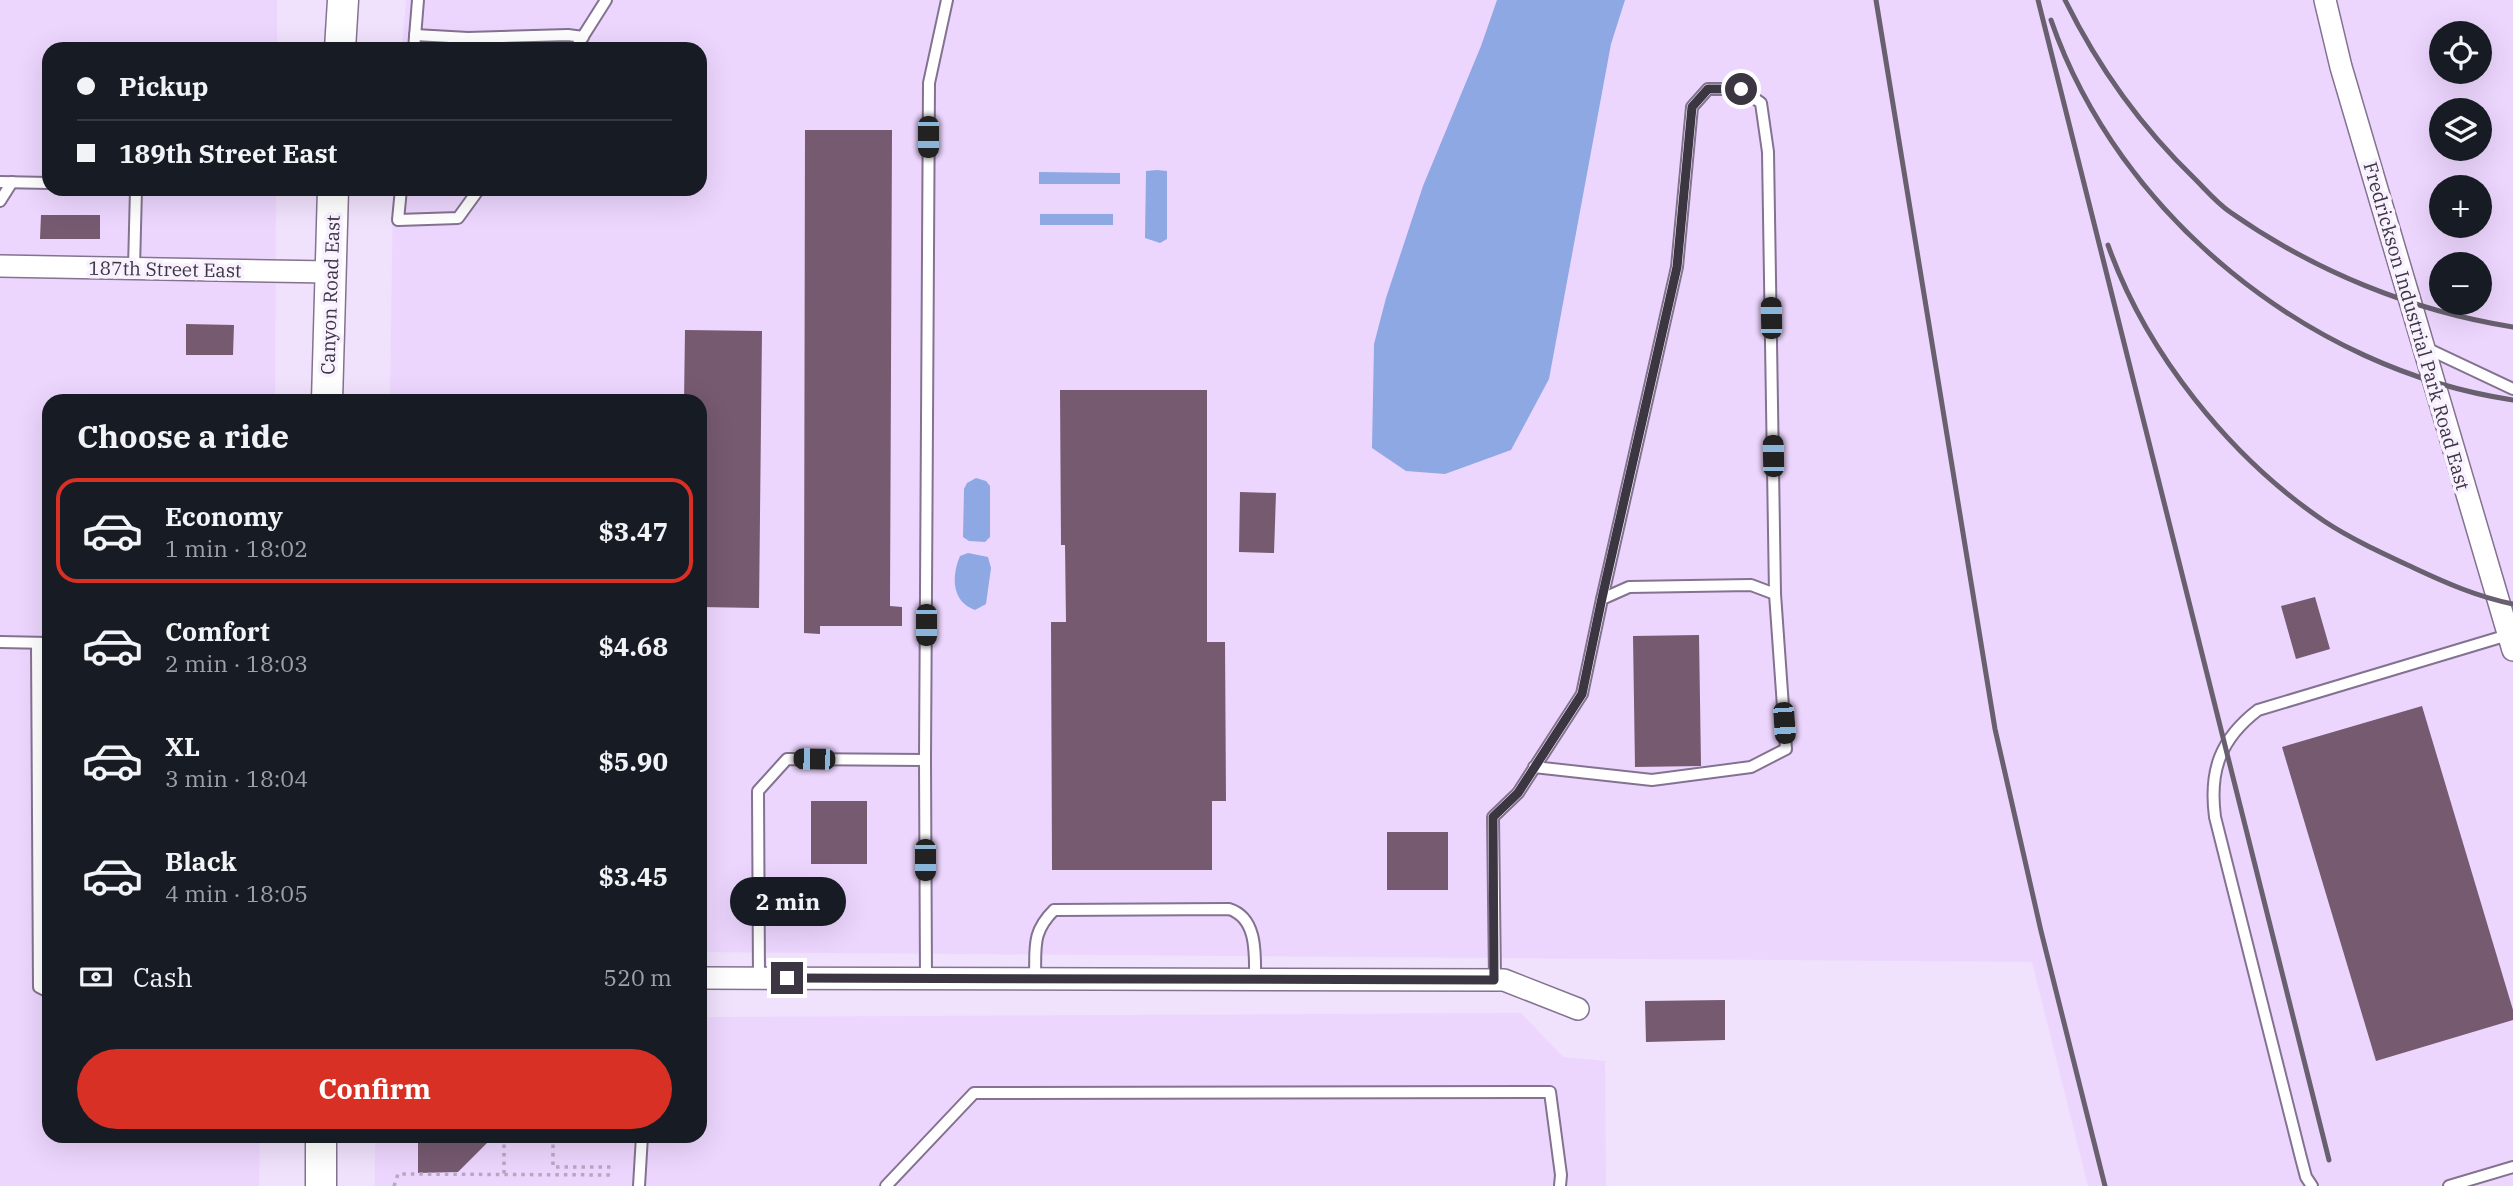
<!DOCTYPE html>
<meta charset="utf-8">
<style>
:root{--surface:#171b24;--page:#20242c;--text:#f1f3f6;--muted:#9ea1a6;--line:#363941;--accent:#d93025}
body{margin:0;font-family:"IBM Plex Serif",serif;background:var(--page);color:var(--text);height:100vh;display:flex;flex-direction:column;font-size:26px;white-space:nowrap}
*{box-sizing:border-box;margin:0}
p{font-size:23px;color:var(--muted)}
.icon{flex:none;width:38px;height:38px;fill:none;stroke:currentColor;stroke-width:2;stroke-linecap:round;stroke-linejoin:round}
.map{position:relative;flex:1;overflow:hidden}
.drawer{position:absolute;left:42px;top:394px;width:665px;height:749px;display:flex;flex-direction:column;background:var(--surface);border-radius:21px;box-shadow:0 7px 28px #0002}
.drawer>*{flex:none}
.banner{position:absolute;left:42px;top:42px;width:665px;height:154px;border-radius:21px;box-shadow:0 7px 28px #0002;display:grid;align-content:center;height:154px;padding:0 35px;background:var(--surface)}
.controls{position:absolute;left:2429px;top:21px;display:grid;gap:14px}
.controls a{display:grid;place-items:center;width:63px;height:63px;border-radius:50%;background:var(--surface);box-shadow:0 7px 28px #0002;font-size:35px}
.end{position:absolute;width:32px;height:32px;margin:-16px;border:9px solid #3c3542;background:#fff;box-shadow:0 0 0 4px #fff}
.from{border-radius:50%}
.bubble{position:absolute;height:49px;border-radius:24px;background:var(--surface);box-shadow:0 7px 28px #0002;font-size:23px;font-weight:800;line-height:49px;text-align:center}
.car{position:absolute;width:21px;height:42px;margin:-21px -10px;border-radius:9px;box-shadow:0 0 5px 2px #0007;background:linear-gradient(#222 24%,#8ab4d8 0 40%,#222 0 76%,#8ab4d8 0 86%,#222 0)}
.banner b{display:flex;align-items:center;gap:24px;height:66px;font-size:26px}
.banner b+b{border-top:2px solid var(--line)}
.banner i{width:18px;height:18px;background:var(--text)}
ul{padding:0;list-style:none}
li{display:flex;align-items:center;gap:21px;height:105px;margin:0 14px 10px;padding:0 21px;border:4px solid transparent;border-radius:21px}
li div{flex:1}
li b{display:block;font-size:26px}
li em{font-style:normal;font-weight:800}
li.active{border-color:var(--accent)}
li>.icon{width:63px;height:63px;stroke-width:1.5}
h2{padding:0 35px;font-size:32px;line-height:84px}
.pay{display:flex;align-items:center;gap:18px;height:77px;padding:0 35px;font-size:26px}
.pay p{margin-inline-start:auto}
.action{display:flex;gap:14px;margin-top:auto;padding:14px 35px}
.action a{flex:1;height:80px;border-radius:42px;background:var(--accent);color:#fff;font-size:28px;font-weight:800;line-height:80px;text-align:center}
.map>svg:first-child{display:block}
</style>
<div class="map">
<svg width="2513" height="1186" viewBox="0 0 2513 1186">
<rect width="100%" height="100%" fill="#f0e1fc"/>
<g fill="#edd6fe" fill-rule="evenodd">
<polygon points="0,0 277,0 277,49 49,49 49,189 276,189 275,401 49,401 49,1136 260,1136 259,1186 0,1186"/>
<path d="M406,0H2513V1186H2088L2032,962L700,952V401H390L393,189H700V49H402ZM2441,33H2480V72H2441ZM2441,110H2480V149H2441ZM2441,187H2480V226H2441ZM2441,264H2480V303H2441Z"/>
<polygon points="1521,1013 1563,1057 1605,1061 1606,1186 375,1186 375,1136 700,1136 700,1017"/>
</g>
<g fill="#8ea8e4">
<polygon points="1497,0 1625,0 1611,44 1549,379 1511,450 1445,474 1406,471 1372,448 1374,344 1386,298 1423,186 1481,46"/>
<polygon points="1157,170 1167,171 1167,239 1160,243 1145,238 1146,171"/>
<polygon points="1039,172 1120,173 1120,184 1039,184"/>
<rect x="1040" y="214" width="73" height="11"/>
<polygon points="976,478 986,481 990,486 990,537 985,542 969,541 963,537 964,489 967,483"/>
<path d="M968,553L988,557L991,568L986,604L975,610C952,602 951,577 960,556Z"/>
</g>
<g fill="#765a70">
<polygon points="805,130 892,130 890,606 902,607 902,626 820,626 820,634 804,633"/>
<polygon points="41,215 100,215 100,239 40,239"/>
<polygon points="186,324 234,325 233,355 186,355"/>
<polygon points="685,330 762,331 759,608 700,607 700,401 684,401"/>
<polygon points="1060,390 1207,390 1207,642 1225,642 1226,801 1212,801 1212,870 1052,870 1051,622 1066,622 1065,545 1061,545"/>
<polygon points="1240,492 1276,493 1274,553 1239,552"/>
<polygon points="2315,597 2330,649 2296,659 2281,606"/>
<polygon points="1699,635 1701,766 1635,767 1633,636"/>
<polygon points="2422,706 2513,1010 2513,1020 2376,1061 2282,747"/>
<rect x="811" y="801" width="56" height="63"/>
<rect x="1387" y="832" width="61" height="58"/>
<polygon points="1725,1000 1725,1040 1646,1042 1645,1001"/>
<polygon points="418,1136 494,1136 458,1172 418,1173"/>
</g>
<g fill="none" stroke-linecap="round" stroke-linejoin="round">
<g stroke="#837290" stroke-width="14">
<g id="service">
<polyline points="415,35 468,38 568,35 583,37"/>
<polyline points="414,49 418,0"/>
<polyline points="575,49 606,0"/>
<polyline points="0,182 49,183"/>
<polyline points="401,189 398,220 458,218 479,189"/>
<polyline points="0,201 12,182"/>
<polyline points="134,268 136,189"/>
<polyline points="2424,347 2513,389"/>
<polyline points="1602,599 1677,267 1692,107 1708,89 1741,89 1761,103 1768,152 1775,594"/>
<polyline points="0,642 49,643"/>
<polyline points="37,643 39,987 49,992"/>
<polyline points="925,760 929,83 947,0"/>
<polyline points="759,978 758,791 787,759 925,760 926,979"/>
<path d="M1035,979C1036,948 1031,933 1054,910L1229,909C1258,918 1255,955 1255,980"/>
<polyline points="1495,980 1493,817 1518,793 1582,694 1602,599 1629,587 1751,585 1775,594 1786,749 1751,767 1652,780 1534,767"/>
<polyline points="639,1186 642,1136"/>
<polyline points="886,1186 974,1093 1550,1092 1561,1175 1560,1186"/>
<path d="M2312,1186L2306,1177L2301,1158L2215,817C2209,771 2220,739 2258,710L2508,635"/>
<polyline points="2449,1186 2513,1167"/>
</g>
</g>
<g stroke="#837290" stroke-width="24">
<g id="minor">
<polyline points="2325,0 2341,67 2513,650"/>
<polyline points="0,266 329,272"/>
<polyline points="700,978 1504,980 1578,1009"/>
</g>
</g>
<g stroke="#837290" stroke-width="33">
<g id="secondary">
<polyline points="340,49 343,0"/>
<polyline points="327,401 333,189"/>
<polyline points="321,1186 321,1136"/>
</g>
</g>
<g stroke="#b5a9bf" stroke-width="3.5" stroke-dasharray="3.5 5" stroke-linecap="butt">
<polyline points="504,1136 504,1174"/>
<polyline points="553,1136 553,1167 614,1167"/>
<polyline points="394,1186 398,1174 614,1175"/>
</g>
<use href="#service" stroke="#fff" stroke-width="10"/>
<use href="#minor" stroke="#fff" stroke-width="21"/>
<use href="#secondary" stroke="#fff" stroke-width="30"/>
<g stroke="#685f6f" stroke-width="5">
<polyline points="1876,0 1995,729 2041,931 2105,1186"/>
<polyline points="2038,0 2329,1160"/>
<path d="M2065,0C2098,67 2141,127 2195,179C2206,190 2217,203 2230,212C2314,271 2412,311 2513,327"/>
<path d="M2051,20C2118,215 2310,370 2513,400"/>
<path d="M2108,245C2146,353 2230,457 2324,521C2351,539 2384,554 2414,568C2446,583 2478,597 2513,604"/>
</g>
</g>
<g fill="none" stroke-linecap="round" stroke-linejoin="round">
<polyline stroke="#3c3542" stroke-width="9" points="787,978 1494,980 1493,817 1518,793 1582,694 1602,598 1677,267 1692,107 1708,89 1741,89"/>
</g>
<g text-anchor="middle" stroke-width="7" stroke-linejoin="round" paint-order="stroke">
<g font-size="19" fill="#3c3542" stroke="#f9f1ff">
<text transform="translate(165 269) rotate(1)" y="7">187th Street East</text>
<text transform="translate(330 295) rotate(-88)" y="7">Canyon Road East</text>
<text transform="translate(2417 326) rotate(74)" y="7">Fredrickson Industrial Park Road East</text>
</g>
</g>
</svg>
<div class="controls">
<a><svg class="icon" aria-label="locate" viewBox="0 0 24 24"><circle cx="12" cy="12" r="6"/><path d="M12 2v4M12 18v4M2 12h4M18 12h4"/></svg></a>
<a><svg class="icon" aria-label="layers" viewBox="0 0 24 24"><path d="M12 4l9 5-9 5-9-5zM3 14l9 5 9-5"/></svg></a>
<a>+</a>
<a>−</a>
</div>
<i class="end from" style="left:1741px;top:89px"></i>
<i class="end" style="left:787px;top:978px"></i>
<div class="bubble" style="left:730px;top:877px;width:116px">2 min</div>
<i class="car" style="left:928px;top:137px;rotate:180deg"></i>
<i class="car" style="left:1771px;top:318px;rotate:359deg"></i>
<i class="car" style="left:1773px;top:456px;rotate:359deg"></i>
<i class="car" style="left:926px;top:625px;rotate:180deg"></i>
<i class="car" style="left:1784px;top:723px;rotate:176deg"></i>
<i class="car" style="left:814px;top:759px;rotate:271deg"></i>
<i class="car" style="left:925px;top:860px;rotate:180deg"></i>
<div class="banner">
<b><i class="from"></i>Pickup</b>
<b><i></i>189th Street East</b>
</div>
<section class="drawer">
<h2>Choose a ride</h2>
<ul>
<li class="active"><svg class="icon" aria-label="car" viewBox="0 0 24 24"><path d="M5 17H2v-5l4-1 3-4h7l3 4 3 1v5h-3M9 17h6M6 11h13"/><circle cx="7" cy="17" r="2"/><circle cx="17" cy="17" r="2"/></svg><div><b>Economy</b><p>1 min · 18:02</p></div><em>$3.47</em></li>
<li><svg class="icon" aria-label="car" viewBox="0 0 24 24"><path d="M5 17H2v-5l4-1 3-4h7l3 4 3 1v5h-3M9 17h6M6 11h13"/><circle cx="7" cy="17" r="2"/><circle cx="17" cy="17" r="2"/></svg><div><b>Comfort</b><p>2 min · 18:03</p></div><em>$4.68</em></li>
<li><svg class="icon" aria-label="car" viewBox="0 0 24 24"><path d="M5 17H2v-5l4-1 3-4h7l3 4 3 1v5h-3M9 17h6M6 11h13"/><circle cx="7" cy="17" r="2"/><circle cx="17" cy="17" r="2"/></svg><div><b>XL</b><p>3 min · 18:04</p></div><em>$5.90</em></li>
<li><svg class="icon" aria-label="car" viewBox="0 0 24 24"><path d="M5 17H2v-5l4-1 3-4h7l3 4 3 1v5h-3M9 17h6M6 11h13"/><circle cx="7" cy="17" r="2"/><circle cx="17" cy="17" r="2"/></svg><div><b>Black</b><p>4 min · 18:05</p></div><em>$3.45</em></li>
</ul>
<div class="pay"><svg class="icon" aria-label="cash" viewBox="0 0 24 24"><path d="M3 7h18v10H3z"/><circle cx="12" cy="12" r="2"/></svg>Cash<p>520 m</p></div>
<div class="action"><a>Confirm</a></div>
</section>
</div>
